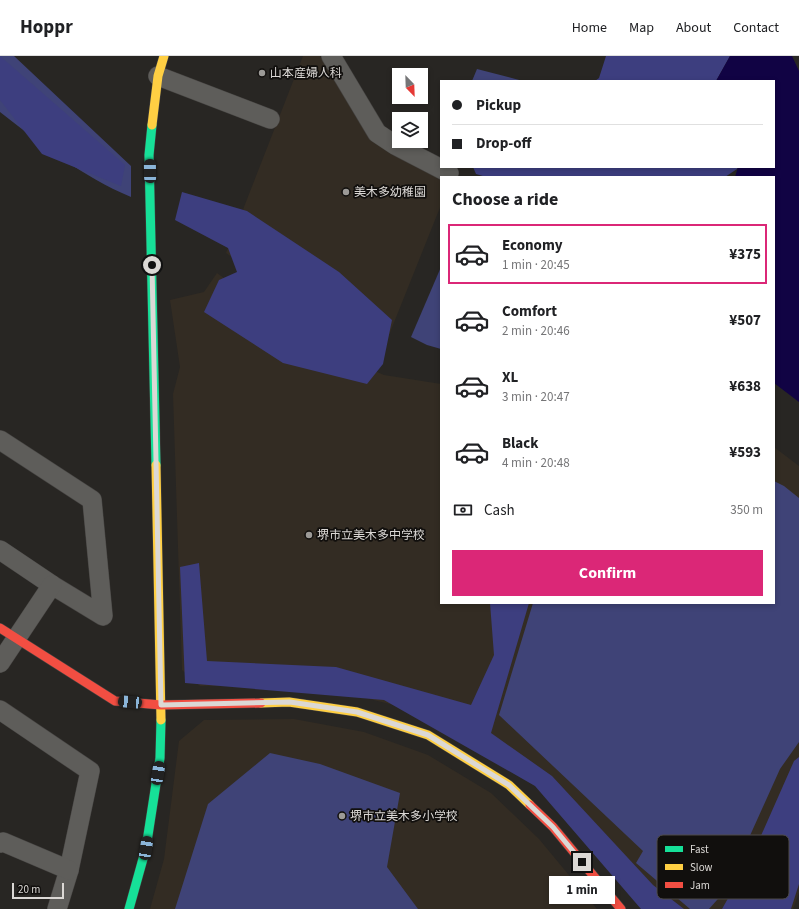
<!DOCTYPE html>
<meta charset="utf-8">
<style>
:root{--surface:#fff;--page:#f2f2f2;--text:#202124;--muted:#757577;--line:#e0e0e0;--accent:#db2777}
body{margin:0;font-family:"Source Sans 3","Noto Sans JP",sans-serif;background:var(--page);color:var(--text);height:100vh;display:flex;flex-direction:column;font-size:15px;white-space:nowrap}
*{box-sizing:border-box;margin:0}
p{font-size:13px;color:var(--muted)}
.icon{flex:none;width:22px;height:22px;fill:none;stroke:currentColor;stroke-width:2;stroke-linecap:round;stroke-linejoin:round}
.map{position:relative;flex:1;overflow:hidden}
.panel{position:absolute;left:440px;top:120px;width:335px;height:428px;display:flex;flex-direction:column;background:var(--surface);border-radius:0px;box-shadow:0 2px 6px #0003}
.panel>*{flex:none}
.top-card{position:absolute;left:440px;top:24px;width:335px;height:88px;border-radius:0px;box-shadow:0 2px 6px #0003;display:grid;align-content:center;height:88px;padding:0 12px;background:var(--surface)}
.needle{width:26px;rotate:157deg}
.buttons{position:absolute;left:392px;top:12px;display:grid;gap:8px}
.buttons a{display:grid;place-items:center;width:36px;height:36px;border-radius:0px;background:var(--surface);box-shadow:0 2px 6px #0003;font-size:20px}
.scale{position:absolute;left:12px;bottom:10px;width:52px;box-sizing:border-box;padding-left:4px;border:2px solid #dbd8d5;border-top:0;font-size:11px;line-height:14px;white-space:nowrap;color:#dbd8d5;-webkit-text-stroke:3px #110f0d;paint-order:stroke}
.end{position:absolute;width:18px;height:18px;margin:-9px;border:5px solid #dbd8d5;background:#111;box-shadow:0 0 0 2px #111}
.from{border-radius:50%}
.bubble{position:absolute;height:28px;border-radius:0px;background:var(--surface);box-shadow:0 2px 6px #0003;font-size:13px;font-weight:700;line-height:28px;text-align:center}
.car{position:absolute;width:12px;height:24px;margin:-12px -6px;border-radius:5px;box-shadow:0 0 3px 1px #0007;background:linear-gradient(#222 24%,#8ab4d8 0 40%,#222 0 76%,#8ab4d8 0 86%,#222 0)}
.top-card b{display:flex;align-items:center;gap:14px;height:38px;font-size:15px}
.top-card b+b{border-top:1px solid var(--line)}
.top-card i{width:10px;height:10px;background:var(--text)}
ul{padding:0;list-style:none}
li{display:flex;align-items:center;gap:12px;height:60px;margin:0 8px 6px;padding:0 4px;border:2px solid transparent;border-radius:0px}
li div{flex:1}
li b{display:block;font-size:15px}
li em{font-style:normal;font-weight:700}
li.selected{border-color:var(--accent)}
li>.icon{width:36px;height:36px;stroke-width:1.5}
h2{padding:0 12px;font-size:18px;line-height:48px}
.pay{display:flex;align-items:center;gap:10px;height:44px;padding:0 12px;font-size:15px}
.pay p{margin-inline-start:auto}
.cta{display:flex;gap:8px;margin-top:auto;padding:8px 12px}
.cta a{flex:1;height:46px;border-radius:0px;background:var(--accent);color:#fff;font-size:16px;font-weight:700;line-height:46px;text-align:center}
header{display:flex;align-items:center;gap:24px;box-sizing:border-box;height:56px;padding:0 20px;background:var(--surface);border-bottom:1px solid var(--line)}
header strong{font-size:19px}
nav{display:flex;gap:22px;margin-inline-start:auto;font-size:14px}
.map>svg:first-child{display:block}
</style>
<header>
<strong>Hoppr</strong>
<nav><a>Home</a><a>Map</a><a>About</a><a>Contact</a></nav>
</header>
<div class="map">
<svg width="799" height="853" viewBox="0 0 799 853">
<rect width="100%" height="100%" fill="#282623"/>
<g fill="#332c23">
<polygon points="303,0 320,0 356,61 371,82 441,122 441,149 383,294 335,272 226,197"/>
<polygon points="217,217 315,289 384,319 441,328 441,547 774,547 774,391 799,410 799,837 793,853 644,853 533,724 406,652 313,629 200,630 182,614 173,338 180,311 170,244 204,236"/>
<polygon points="294,663 364,676 428,699 491,737 539,783 597,853 150,853 164,803 179,685 204,664"/>
</g>
<g fill="#3f4377">
<path d="M0,0H14L131,110V141C83,121 41,88 0,56Z"/>
<polygon points="477,13 523,25 472,25"/>
<polygon points="441,211 441,293 427,289 411,281"/>
<polygon points="774,425 784,430 799,442 799,686 780,713 725,835 709,853 690,853 636,807 643,795 499,659 533,547 774,547"/>
<polygon points="270,697 320,708 400,737 387,811 418,853 175,853 208,748"/>
</g>
<g fill="#3d3e7f">
<polygon points="0,0 125,109 121,130 42,98 0,44"/>
<polygon points="606,0 730,0 716,25 595,25 599,22"/>
<polygon points="473,111 738,111 737,113 725,121 486,121 476,118"/>
<polygon points="182,136 247,155 339,216 392,264 383,308 367,328 283,307 204,256 219,224 237,216 228,192 175,164"/>
<polygon points="199,507 207,605 336,611 471,649 494,599 490,547 529,547 491,677 552,720 653,829 684,853 641,853 535,730 384,644 185,627 180,511"/>
<polygon points="799,701 799,828 791,853 722,853 752,800 794,705"/>
</g>
<polygon fill="#110344" points="730,0 792,0 799,15 799,346 774,327 774,121 735,121 738,111 774,111 774,25 716,25"/>
<g fill="none" stroke-linecap="round" stroke-linejoin="round">
<g stroke="#454341" stroke-width="20">
<g id="street">
<polyline points="331,0 377,77 395,89 449,117"/>
<polyline points="158,20 270,63"/>
<polyline points="0,384 92,444 103,560 52,529 0,494"/>
<polyline points="0,607 52,529"/>
<polyline points="0,654 90,715 69,814 57,853"/>
<polyline points="0,787 3,786 69,814"/>
</g>
</g>
<g stroke="#454341" stroke-width="10">
<g id="fast">
<polyline points="152,69 149,99 156,409"/>
<polyline points="129,853 146,792 160,702 161,664"/>
</g>
</g>
<g stroke="#454341" stroke-width="10">
<g id="slow">
<polyline points="152,69 158,20 164,0"/>
<polyline points="156,409 161,664"/>
<polyline points="261,647 289,646 357,656 428,679 509,729 530,749"/>
</g>
</g>
<g stroke="#454341" stroke-width="10">
<g id="jam">
<polyline points="0,572 115,645 161,649 261,647"/>
<polyline points="530,749 553,771 621,853"/>
</g>
</g>
<use href="#street" stroke="#5e5d5a" stroke-width="19"/>
<use href="#fast" stroke="#16e098" stroke-width="9"/>
<use href="#slow" stroke="#ffcf43" stroke-width="9"/>
<use href="#jam" stroke="#f24e42" stroke-width="9"/>
</g>
<g fill="none" stroke-linecap="round" stroke-linejoin="round">
<polyline stroke="#dbd8d5" stroke-width="5" points="152,209 161,649 290,646 357,656 428,679 509,729 553,771 582,806"/>
</g>
<g fill="#9c9a97" stroke="#110f0d" stroke-width="1.5">
<circle cx="262" cy="17" r="4"/>
<circle cx="346" cy="136" r="4"/>
<circle cx="309" cy="479" r="4"/>
<circle cx="342" cy="760" r="4"/>
</g>
<g text-anchor="middle" stroke-width="3.5" stroke-linejoin="round" paint-order="stroke">
<g font-size="12" fill="#dbd8d5" stroke="#110f0d" text-anchor="start">
<text x="270" y="21">山本産婦人科</text>
<text x="354" y="140">美木多幼稚園</text>
<text x="317" y="483">堺市立美木多中学校</text>
<text x="350" y="764">堺市立美木多小学校</text>
</g>
</g>
<rect x="657" y="779" width="132" height="64" rx="6" fill="#110f0d" stroke="#4e4b49" stroke-width="1"/>
<rect x="665" y="790" width="18" height="6" fill="#16e098"/>
<rect x="665" y="808" width="18" height="6" fill="#ffcf43"/>
<rect x="665" y="826" width="18" height="6" fill="#f24e42"/>
<g font-size="11" fill="#dbd8d5">
<text x="690" y="797">Fast</text>
<text x="690" y="815">Slow</text>
<text x="690" y="833">Jam</text>
</g>
</svg>
<div class="buttons">
<a><svg class="needle" viewBox="-14 -14 28 28"><path d="M0-13l5 13h-10z" fill="#e53935"/><path d="M0 13l5-13h-10z" fill="#757577"/></svg></a>
<a><svg class="icon" aria-label="layers" viewBox="0 0 24 24"><path d="M12 4l9 5-9 5-9-5zM3 14l9 5 9-5"/></svg></a>
</div>
<div class="scale">20 m</div>
<i class="end from" style="left:152px;top:209px"></i>
<i class="end" style="left:582px;top:806px"></i>
<div class="bubble" style="left:549px;top:820px;width:66px">1 min</div>
<i class="car" style="left:150px;top:115px;rotate:359deg"></i>
<i class="car" style="left:130px;top:646px;rotate:275deg"></i>
<i class="car" style="left:158px;top:717px;rotate:9deg"></i>
<i class="car" style="left:146px;top:792px;rotate:9deg"></i>
<div class="top-card">
<b><i class="from"></i>Pickup</b>
<b><i></i>Drop-off</b>
</div>
<section class="panel">
<h2>Choose a ride</h2>
<ul>
<li class="selected"><svg class="icon" aria-label="car" viewBox="0 0 24 24"><path d="M5 17H2v-5l4-1 3-4h7l3 4 3 1v5h-3M9 17h6M6 11h13"/><circle cx="7" cy="17" r="2"/><circle cx="17" cy="17" r="2"/></svg><div><b>Economy</b><p>1 min · 20:45</p></div><em>¥375</em></li>
<li><svg class="icon" aria-label="car" viewBox="0 0 24 24"><path d="M5 17H2v-5l4-1 3-4h7l3 4 3 1v5h-3M9 17h6M6 11h13"/><circle cx="7" cy="17" r="2"/><circle cx="17" cy="17" r="2"/></svg><div><b>Comfort</b><p>2 min · 20:46</p></div><em>¥507</em></li>
<li><svg class="icon" aria-label="car" viewBox="0 0 24 24"><path d="M5 17H2v-5l4-1 3-4h7l3 4 3 1v5h-3M9 17h6M6 11h13"/><circle cx="7" cy="17" r="2"/><circle cx="17" cy="17" r="2"/></svg><div><b>XL</b><p>3 min · 20:47</p></div><em>¥638</em></li>
<li><svg class="icon" aria-label="car" viewBox="0 0 24 24"><path d="M5 17H2v-5l4-1 3-4h7l3 4 3 1v5h-3M9 17h6M6 11h13"/><circle cx="7" cy="17" r="2"/><circle cx="17" cy="17" r="2"/></svg><div><b>Black</b><p>4 min · 20:48</p></div><em>¥593</em></li>
</ul>
<div class="pay"><svg class="icon" aria-label="cash" viewBox="0 0 24 24"><path d="M3 7h18v10H3z"/><circle cx="12" cy="12" r="2"/></svg>Cash<p>350 m</p></div>
<div class="cta"><a>Confirm</a></div>
</section>
</div>
